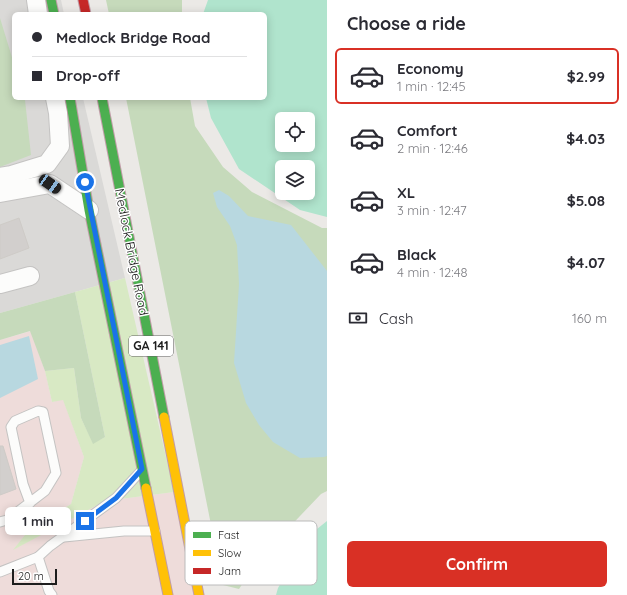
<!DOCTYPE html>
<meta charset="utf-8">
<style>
:root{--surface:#fff;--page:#f7f7f7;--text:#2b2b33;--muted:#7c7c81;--line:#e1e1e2;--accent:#d93025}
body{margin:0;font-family:Quicksand,sans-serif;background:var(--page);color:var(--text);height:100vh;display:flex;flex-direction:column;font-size:15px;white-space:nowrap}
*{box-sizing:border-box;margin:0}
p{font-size:13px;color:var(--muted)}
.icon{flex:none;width:22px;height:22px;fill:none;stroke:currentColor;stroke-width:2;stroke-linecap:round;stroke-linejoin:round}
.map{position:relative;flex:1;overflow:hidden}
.panel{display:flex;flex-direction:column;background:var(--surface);width:300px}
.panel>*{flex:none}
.banner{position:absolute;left:12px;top:12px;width:255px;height:88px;border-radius:6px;box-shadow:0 2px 10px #0003;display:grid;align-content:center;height:88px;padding:0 20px;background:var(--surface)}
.fabs{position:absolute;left:275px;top:112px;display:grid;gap:8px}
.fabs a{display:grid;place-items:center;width:40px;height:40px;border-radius:6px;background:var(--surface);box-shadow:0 2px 10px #0003;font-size:20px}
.scale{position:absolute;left:12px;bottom:10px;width:45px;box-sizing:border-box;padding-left:4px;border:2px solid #1d1d1d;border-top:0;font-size:11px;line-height:14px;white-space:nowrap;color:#1d1d1d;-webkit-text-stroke:3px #fff;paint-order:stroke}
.end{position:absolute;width:18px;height:18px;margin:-9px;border:5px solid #1a73e8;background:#fff;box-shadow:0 0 0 2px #fff}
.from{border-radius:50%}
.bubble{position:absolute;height:28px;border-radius:6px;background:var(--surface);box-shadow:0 2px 10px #0003;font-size:13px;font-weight:700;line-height:28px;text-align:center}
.car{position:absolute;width:12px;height:24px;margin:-12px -6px;border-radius:5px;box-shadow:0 0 3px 1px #0007;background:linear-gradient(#222 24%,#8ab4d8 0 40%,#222 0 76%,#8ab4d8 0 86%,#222 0)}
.banner b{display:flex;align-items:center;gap:14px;height:38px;font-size:15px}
.banner b+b{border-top:1px solid var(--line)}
.banner i{width:10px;height:10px;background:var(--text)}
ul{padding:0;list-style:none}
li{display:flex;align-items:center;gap:12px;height:56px;margin:0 8px 6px;padding:0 12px;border:2px solid transparent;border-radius:6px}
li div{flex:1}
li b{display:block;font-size:15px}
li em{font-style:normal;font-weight:700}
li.selected{border-color:var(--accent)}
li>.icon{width:36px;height:36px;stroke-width:1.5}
h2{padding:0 20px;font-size:18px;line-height:48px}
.pay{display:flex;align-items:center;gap:10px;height:44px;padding:0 20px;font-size:15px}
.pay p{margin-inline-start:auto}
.action{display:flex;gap:8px;margin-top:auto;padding:8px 20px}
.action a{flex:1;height:46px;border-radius:6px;background:var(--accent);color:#fff;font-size:16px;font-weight:700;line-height:46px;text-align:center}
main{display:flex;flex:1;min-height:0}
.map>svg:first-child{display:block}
</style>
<main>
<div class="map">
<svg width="327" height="595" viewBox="0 0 327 595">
<rect width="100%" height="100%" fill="#ebe9e6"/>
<polygon fill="#dad9d7" points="0,0 61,0 64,14 14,14 14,98 83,98 125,278 0,313"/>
<polygon fill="#eedcda" points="31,331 45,371 52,402 63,399 84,457 71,504 29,530 14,549 105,501 174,492 196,595 0,595 0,340"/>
<polygon fill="#d8e9c4" points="125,278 174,492 105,501 13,550 29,530 71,504 84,457 63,400 52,402 45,371 74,368 81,418 93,443 105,437 75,292"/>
<g fill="#c6dabb">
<polygon points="106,0 182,0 182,14 109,14"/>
<polygon points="0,18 14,64 14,98 24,98 25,100 31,155 0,167"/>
<polygon points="126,98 190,98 195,126 223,167 252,192 322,228 327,228 327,491 321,494 259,559 239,589 223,585"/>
<polygon points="75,292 105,437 93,444 81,418 74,368 45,371 30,331 0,340 0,313"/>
</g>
<g fill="#b0e4cd" fill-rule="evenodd">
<path d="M208,0H327V217L300,210L239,169L211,118L206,98H265V14H203ZM282,119H308V145H282ZM282,167H308V193H282Z"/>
<polygon points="327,521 327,595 276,595 278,588 307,537"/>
</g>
<g fill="#b8d8e0">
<polygon points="219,190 229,196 248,216 291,225 327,271 327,456 324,457 300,458 273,442 259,425 246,403 234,363 239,284 237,245 230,226 217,207 213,193"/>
<polygon points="29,336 38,379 0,398 0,345"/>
</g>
<g fill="#d2cfcd" stroke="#cecbc7">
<polygon points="19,218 29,248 0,259 0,225"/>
<polygon points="0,446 3,446 16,489 0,495"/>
</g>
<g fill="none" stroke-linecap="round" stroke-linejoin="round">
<g stroke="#c4c3c2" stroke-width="11">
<g id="lane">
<polyline points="0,522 7,520 45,491 56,473 43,412 38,411 15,421 11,427 23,484 30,503"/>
<polyline points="64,537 124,531 155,531"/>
<polyline points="38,557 50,546 116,498 141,471"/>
<polyline points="0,572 38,557 49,591 52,595"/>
</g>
</g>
<g stroke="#c4c3c2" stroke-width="20">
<g id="street">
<polyline points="36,0 38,14"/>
<polyline points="0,177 11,175 47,164 60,146 58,113 55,98"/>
<polyline points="0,193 50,184 89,210"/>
<polyline points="0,284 30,276"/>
</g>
</g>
<g stroke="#c19da8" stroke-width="11">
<g id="fast">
<polyline points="51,0 54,14"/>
<polyline points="70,98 89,210 146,488"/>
<polyline points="102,98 164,417"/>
</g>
</g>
<g stroke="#c19da8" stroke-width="11">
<g id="slow">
<polyline points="164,417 199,595"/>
<polyline points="146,488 168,595"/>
</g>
</g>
<g stroke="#c19da8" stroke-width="11">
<polyline id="jam" points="83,0 86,14"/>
</g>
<use href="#lane" stroke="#fcfcfb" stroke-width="9"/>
<use href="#street" stroke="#fcfcfb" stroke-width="18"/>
<use href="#fast" stroke="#4caf50" stroke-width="9"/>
<use href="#slow" stroke="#ffc107" stroke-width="9"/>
<use href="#jam" stroke="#c62828" stroke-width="9"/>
</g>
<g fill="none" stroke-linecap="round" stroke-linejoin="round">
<polyline stroke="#1a73e8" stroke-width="5" points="85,182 142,469 116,498 85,521"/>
</g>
<g text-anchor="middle" stroke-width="3" stroke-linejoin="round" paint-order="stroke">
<rect fill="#fff" stroke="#616161" stroke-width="1" x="129" y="336" width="44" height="20" rx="3"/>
<g font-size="12" font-weight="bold" fill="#1d1d1d">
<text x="151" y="350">GA 141</text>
</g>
<g font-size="13" fill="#1d1d1d" stroke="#fff">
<text transform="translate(132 252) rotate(79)" y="5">Medlock Bridge Road</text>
</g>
</g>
<rect x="185" y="521" width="132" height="64" rx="6" fill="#fff" stroke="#bbb" stroke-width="1"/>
<rect x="193" y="532" width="18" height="6" fill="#4caf50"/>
<rect x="193" y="550" width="18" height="6" fill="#ffc107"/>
<rect x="193" y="568" width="18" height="6" fill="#c62828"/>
<g font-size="11" fill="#1d1d1d">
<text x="218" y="539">Fast</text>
<text x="218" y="557">Slow</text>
<text x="218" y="575">Jam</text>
</g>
</svg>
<div class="fabs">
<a><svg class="icon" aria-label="locate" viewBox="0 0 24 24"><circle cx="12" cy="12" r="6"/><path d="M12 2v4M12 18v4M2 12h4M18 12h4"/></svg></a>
<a><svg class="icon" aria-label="layers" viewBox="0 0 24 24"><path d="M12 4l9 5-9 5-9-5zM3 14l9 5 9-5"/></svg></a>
</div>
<div class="scale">20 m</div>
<i class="end from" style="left:85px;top:182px"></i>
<i class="end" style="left:85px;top:521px"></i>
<div class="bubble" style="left:5px;top:507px;width:66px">1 min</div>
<i class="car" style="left:50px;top:184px;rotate:124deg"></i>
<div class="banner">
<b><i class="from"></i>Medlock Bridge Road</b>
<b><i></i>Drop-off</b>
</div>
</div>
<section class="panel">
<h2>Choose a ride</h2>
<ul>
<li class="selected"><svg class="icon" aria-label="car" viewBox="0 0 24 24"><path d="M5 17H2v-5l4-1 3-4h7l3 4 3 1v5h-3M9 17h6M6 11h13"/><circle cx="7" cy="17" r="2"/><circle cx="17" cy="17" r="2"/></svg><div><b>Economy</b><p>1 min · 12:45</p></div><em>$2.99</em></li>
<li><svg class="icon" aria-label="car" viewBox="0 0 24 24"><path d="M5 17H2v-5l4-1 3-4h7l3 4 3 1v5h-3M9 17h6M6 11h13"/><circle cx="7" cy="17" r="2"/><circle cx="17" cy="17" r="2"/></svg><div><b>Comfort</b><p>2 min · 12:46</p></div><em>$4.03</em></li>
<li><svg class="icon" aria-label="car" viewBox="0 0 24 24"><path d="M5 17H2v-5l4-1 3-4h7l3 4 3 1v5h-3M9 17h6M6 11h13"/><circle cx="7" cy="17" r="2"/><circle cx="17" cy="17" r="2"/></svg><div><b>XL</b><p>3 min · 12:47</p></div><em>$5.08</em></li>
<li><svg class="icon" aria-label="car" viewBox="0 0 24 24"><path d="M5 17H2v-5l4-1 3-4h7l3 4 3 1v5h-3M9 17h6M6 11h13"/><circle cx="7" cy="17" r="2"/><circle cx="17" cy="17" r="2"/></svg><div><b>Black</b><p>4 min · 12:48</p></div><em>$4.07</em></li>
</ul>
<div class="pay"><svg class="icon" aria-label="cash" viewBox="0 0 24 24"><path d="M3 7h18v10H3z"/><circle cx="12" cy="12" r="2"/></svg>Cash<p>160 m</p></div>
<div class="action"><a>Confirm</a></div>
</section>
</main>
